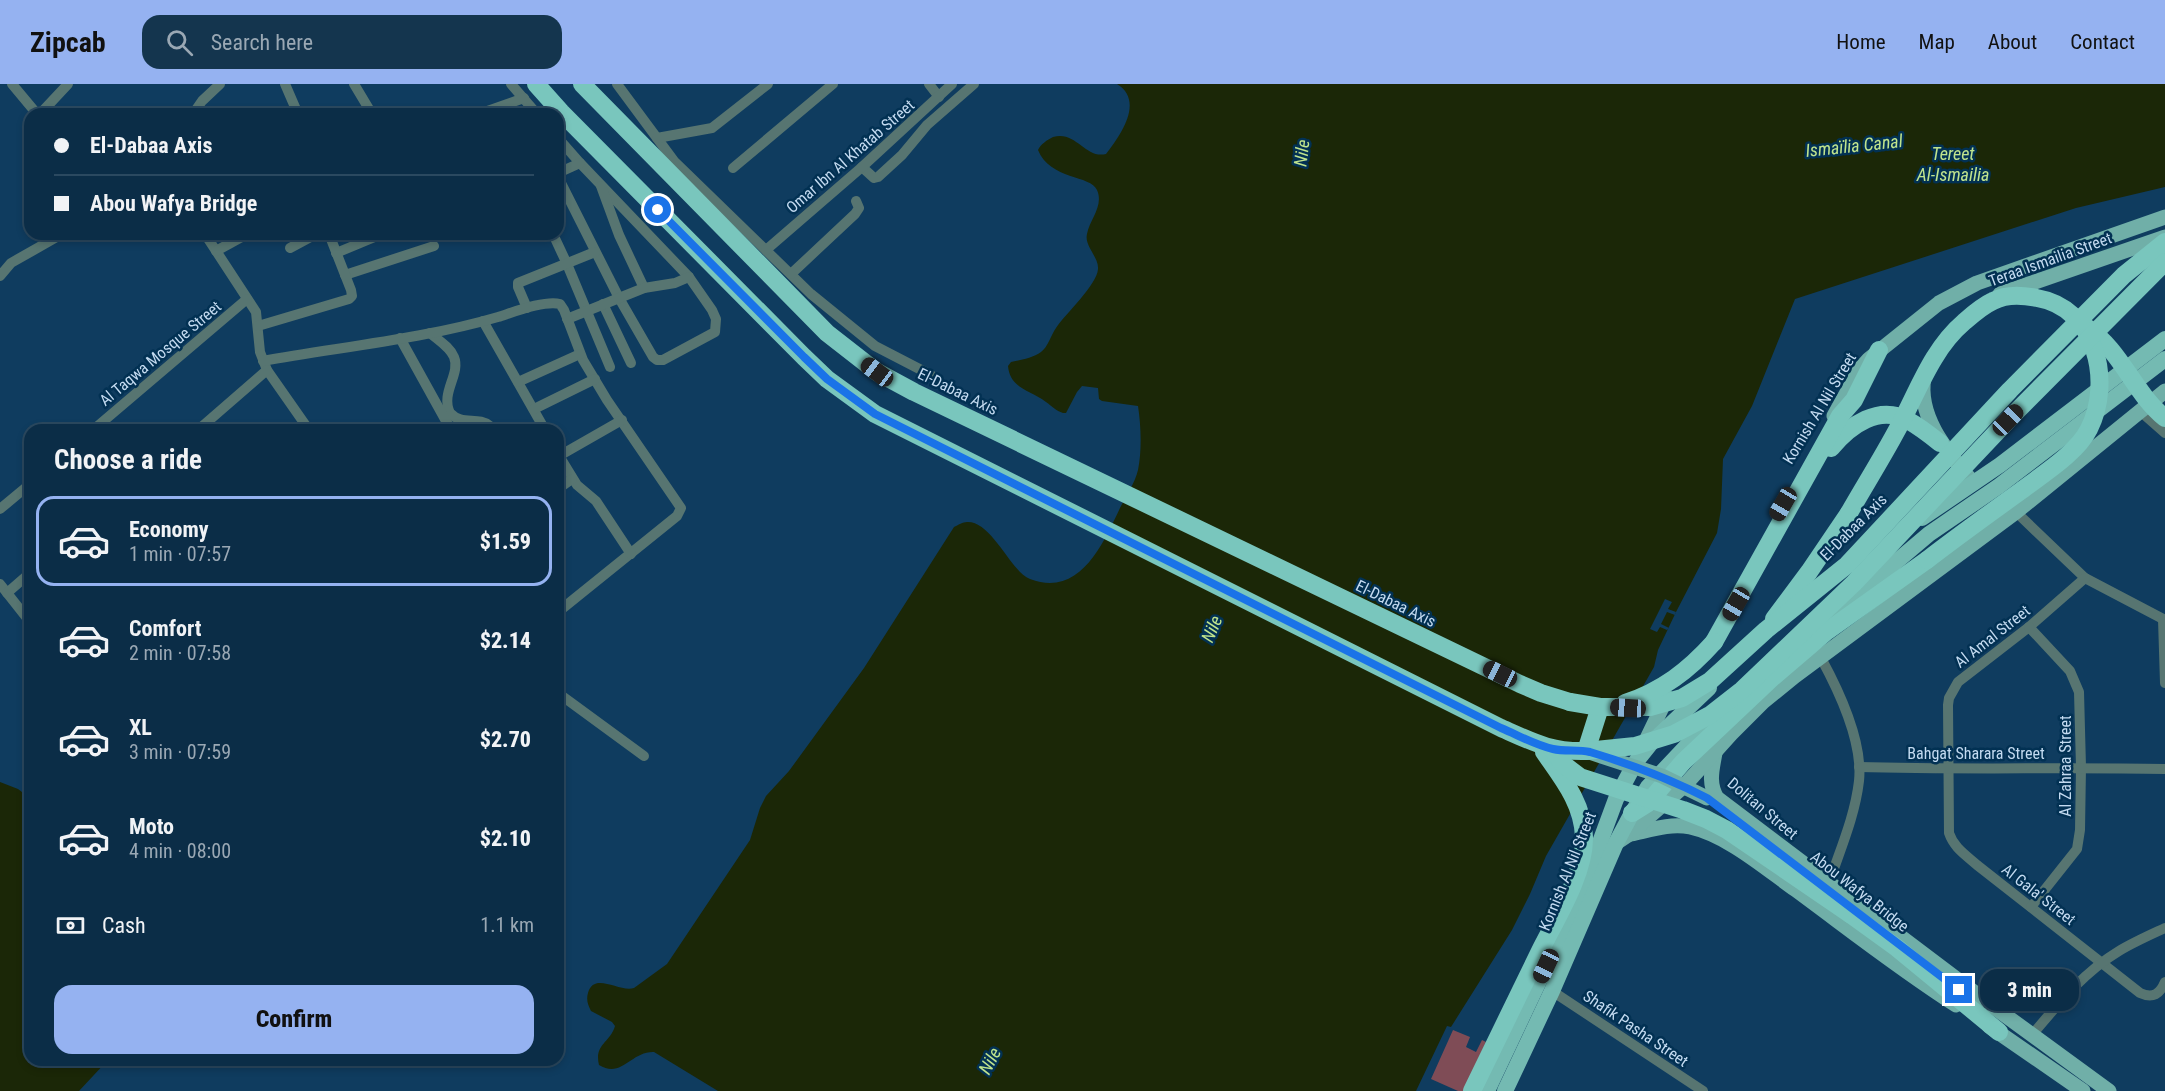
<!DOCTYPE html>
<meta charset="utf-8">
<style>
:root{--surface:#0b2d47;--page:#14354e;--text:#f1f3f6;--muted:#9aa8b4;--line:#2b4960;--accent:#95b2f1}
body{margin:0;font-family:"Roboto Condensed",sans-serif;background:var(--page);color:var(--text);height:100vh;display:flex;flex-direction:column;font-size:22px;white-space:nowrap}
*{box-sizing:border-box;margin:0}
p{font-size:20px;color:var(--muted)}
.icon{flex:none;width:33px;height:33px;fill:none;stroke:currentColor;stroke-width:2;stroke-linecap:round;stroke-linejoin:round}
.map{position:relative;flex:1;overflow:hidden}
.details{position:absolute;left:24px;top:340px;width:540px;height:642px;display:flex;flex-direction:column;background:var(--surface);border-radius:18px;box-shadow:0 3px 9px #0003,0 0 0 2px var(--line)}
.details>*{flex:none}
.top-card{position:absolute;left:24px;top:24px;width:540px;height:132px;border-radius:18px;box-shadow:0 3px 9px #0003,0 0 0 2px var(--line);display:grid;align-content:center;height:132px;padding:0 30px;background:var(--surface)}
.end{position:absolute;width:27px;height:27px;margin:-14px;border:8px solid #1a73e8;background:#fff;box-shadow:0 0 0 3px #fff}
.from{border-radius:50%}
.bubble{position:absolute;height:42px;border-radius:18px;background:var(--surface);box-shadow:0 3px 9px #0003,0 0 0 2px var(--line);font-size:20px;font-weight:800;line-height:42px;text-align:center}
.car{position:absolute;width:18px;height:36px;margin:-18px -9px;border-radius:8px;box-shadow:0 0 4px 2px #0007;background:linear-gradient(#222 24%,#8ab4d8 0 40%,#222 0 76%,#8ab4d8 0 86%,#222 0)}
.top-card b{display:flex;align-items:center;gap:21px;height:57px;font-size:22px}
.top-card b+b{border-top:2px solid var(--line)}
.top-card i{width:15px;height:15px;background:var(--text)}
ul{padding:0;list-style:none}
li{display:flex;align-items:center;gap:18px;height:90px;margin:0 12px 9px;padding:0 18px;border:3px solid transparent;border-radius:18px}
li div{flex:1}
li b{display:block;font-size:22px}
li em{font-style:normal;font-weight:800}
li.on{border-color:var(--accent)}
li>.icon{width:54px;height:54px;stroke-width:1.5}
h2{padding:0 30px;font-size:27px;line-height:72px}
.pay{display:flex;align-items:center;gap:15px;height:66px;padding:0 30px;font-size:22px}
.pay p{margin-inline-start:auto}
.primary-button{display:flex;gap:12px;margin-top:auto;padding:12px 30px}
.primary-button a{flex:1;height:69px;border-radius:18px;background:var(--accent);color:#111;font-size:24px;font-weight:800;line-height:69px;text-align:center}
header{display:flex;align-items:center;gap:36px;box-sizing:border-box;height:84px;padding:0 30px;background:var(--accent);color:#111}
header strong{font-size:28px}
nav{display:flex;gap:33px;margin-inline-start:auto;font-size:21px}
.search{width:420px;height:54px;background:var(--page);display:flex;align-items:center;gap:15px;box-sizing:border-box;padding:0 21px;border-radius:18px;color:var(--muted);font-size:22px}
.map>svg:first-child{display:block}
</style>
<header>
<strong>Zipcab</strong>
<div class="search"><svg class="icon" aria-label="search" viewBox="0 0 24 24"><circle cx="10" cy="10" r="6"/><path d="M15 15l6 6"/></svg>Search here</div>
<nav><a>Home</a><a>Map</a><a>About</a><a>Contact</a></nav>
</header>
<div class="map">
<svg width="2165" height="1007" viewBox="0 0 2165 1007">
<rect width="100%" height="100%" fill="#0f3c5f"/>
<polygon fill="#7f4c56" points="1453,946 1470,953 1466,963 1476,968 1482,956 1486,958 1464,1007 1458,1007 1431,995"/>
<g fill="#1b2707">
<path d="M1117,0H2165V103L2076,124L1795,215L1752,322L1723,375L1721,425L1717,449L1676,528L1658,566L1654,583L1546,772L1530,810L1512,846L1451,943L1447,942L1416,1007H718L654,968C631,967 622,995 599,981C594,960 610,959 615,942L612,938L591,927C588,921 586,916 588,909C594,887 620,909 634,904L667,880L750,756L760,724L766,712L789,687L864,584L954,443C958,441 963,438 967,438C992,437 1011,488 1030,495C1080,514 1103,460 1120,424C1126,412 1135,399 1138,386C1142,367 1141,341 1138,322L1102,317L1099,315L1098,304L1082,302L1077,308L1066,329H1063C1056,327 1052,322 1046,318C1031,306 1010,305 1008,282L1011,278C1020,276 1033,274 1041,268C1048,263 1051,251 1056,244C1066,229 1097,201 1098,185C1099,173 1084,162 1087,150C1090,135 1104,122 1097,106C1091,91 1050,96 1038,66C1041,60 1047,56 1053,53C1076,46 1085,75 1106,70C1120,52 1145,17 1117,0Z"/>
<polygon points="0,698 18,705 30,714 30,976 107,977 79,1007 0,1007"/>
</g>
<polygon fill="#0f3c5f" points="1665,515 1672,518 1668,525 1676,528 1675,531 1667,528 1661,540 1669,544 1667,546 1660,543 1657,548 1650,545"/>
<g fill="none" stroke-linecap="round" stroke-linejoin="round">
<g stroke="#577571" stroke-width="10">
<polyline points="12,0 37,30"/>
<polyline points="285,0 298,30"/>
<polyline points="354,0 372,30"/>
<polyline points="511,0 537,30"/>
<polyline points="617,0 674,77 811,210 875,262 931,291"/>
<polyline points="929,0 939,13"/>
<polyline points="40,30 68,0"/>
<polyline points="193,30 202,17 220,0"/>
<polyline points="479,30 524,14"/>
<polyline points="558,54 580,79 689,193 712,226 716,235 715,248 663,276 657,276 653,273 619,214 558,93"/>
<polyline points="657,54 712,44 768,0"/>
<polyline points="862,83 874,94 878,93 902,71 927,41 974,0"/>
<polyline points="733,84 833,0"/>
<polyline points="558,89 580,79"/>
<polyline points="601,102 619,151 644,204"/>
<polyline points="205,150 256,228 260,268 267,286 309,346"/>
<polyline points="553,150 567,180 610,283"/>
<polyline points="290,164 316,150"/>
<polyline points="766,166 862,83 952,0"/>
<polyline points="216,167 247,150"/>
<polyline points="336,169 382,150"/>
<polyline points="791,190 855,130 859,124 856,117"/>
<polyline points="345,191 434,162"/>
<polyline points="0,192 11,179 62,150"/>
<polyline points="603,220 631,279"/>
<polyline points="527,224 518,203 518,199 595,168"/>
<polyline points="567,235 644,204 675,199 689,193"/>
<polyline points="483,237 545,346"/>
<polyline points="258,242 349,215 352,212 351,206 329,150"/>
<path d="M430,249C438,256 450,263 454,273C461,290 440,309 450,329C462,342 478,332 490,342"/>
<polyline points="400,254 451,346"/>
<path d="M263,277C340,263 423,255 498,233C514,228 545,216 560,220L564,226L583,276L607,316L681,424L677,432L558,528"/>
<polyline points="518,298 580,270"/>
<polyline points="534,325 595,295"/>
<polyline points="2140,327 2165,349"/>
<polyline points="93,346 247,215"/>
<polyline points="198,346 267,286"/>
<polyline points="558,370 577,401 596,417 631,470"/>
<polyline points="559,372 622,336"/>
<polyline points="558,405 572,395"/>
<polyline points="0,425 30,400"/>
<polyline points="2016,428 2085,494 2165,536"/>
<path d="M2085,494L2029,543L1958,598L1949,614L1948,621L1949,749C1954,764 1966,771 1977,781L2140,909C2153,915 2160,910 2165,898"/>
<polyline points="0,500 30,538"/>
<polyline points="7,509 30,489"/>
<polyline points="2163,535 2165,599"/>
<polyline points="2029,543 2070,587 2079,608 2081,683 2080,746 2077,765 2031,823"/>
<path d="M1821,574C1839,607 1863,659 1859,697C1855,732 1840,766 1829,799"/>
<polyline points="558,609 644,672"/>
<path d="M1859,683C1961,686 2063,683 2165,685"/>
<polyline points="1552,907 1703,1007"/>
<path d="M2032,951C2058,920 2084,888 2119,867C2134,858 2150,851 2165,844"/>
</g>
<g stroke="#70afa8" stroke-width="15">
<polyline points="2000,210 2165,153"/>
<path d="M1924,293C1917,332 1946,366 1969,394"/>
<polyline points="1834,332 1860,285 1869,275 1939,219 1977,199 2165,133"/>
<polyline points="1641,667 1667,613"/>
<path d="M1715,669C1712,686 1708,699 1717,714L1987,918L2109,1007"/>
<path d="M1631,750C1650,746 1670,739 1690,743C1727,751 1765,784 1796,806C1849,845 1901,886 1956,921"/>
<polyline points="1616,759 1628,751 1685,701 1731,650 1763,618 1795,592 2016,428 2165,307"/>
<polyline points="1989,942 2083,1007"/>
</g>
<g stroke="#74bab2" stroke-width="16">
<polyline points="1922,434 2000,381 2165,255"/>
<polyline points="1829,532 1864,505 1929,450 1999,402 2165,275"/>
<polyline points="1487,1007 1583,804 1616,715 1635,679 1651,659 1709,604"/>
<polyline points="1505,1007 1552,907 1616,759 1632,729 1648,703 1715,632"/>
</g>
<g stroke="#79c6bd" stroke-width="18">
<path d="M536,0L561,28L804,273L827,295L875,330L1501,644C1533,658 1550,668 1586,667L1600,623"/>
<polyline points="582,0 827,249 877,288 914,308 1520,600 1541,609 1570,618"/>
<path d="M1831,364C1850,341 1879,320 1909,337C1920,343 1930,351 1940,359"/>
<polyline points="1774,535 1809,488 1849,429"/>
<polyline points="1714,558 1840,332 1854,316 1879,266"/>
<polyline points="1632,729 1648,719 1683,678 1772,594 1826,548 1927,476"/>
<polyline points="1850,830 1897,864 1999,948"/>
<path d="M1472,1007C1495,960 1517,914 1540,867C1556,835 1585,789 1584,753C1583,719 1562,694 1544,668"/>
</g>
<polyline stroke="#70afa8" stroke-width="15" points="1589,668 1662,692 1707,714"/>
<g stroke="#79c6bd" stroke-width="18">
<path d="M2086,243C2122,267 2133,308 2165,334"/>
<path d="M1849,429C1865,401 1882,374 1897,346C1917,310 1931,266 1964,238C1972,231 1982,222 1993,217C2006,210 2023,211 2037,214C2096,224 2113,297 2089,345C2077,369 2043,390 2022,406C1990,429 1958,452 1927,476"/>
<polyline points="1570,618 1600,623 1650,623 1682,614 1710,597 1766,546 1847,481 2010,306 2124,191 2165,158"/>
<path d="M1625,619C1662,607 1689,586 1714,558"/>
<polyline points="1552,665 1563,680 1580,693 1683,726 1706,735 1727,746 1850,830"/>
<polyline points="1586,667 1635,662 1674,650 1710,631 1742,606 1854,499 2008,336 2165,178"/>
</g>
</g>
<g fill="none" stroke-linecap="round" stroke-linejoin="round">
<path stroke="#1a73e8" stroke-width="8" d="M658,126L804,273L827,295L875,330L1501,644C1518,651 1535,661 1553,665C1565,668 1578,665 1590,668C1630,680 1670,695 1707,714L1959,906"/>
</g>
<g text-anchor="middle" stroke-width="5" stroke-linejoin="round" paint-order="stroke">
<g font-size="16" fill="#c4dbf1" stroke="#023153">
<text transform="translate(850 72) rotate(-41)" y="6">Omar Ibn Al Khatab Street</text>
<text transform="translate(2050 175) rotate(-20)" y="6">Teraa Ismailia Street</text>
<text transform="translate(160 269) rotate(-40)" y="6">Al Taqwa Mosque Street</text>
<text transform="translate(958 307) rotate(26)" y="6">El-Dabaa Axis</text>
<text transform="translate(1819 324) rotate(-59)" y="6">Kornish Al Nil Street</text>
<text transform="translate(1853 443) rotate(-45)" y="6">El-Dabaa Axis</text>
<text transform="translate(1396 519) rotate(26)" y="6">El-Dabaa Axis</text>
<text transform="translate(1992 552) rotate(-38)" y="6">Al Amal Street</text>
<text x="1976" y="675">Bahgat Sharara Street</text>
<text transform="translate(2065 682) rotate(-90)" y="6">Al Zahraa Street</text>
<text transform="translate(1763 724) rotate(40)" y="6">Dolitan Street</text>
<text transform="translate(1567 787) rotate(-68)" y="6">Kornish Al Nil Street</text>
<text transform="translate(1860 807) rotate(38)" y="6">Abou Wafya Bridge</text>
<text transform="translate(2039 810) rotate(38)" y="6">Al Gala' Street</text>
<text transform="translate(1636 944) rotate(34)" y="6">Shafik Pasha Street</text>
</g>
<g font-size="18" font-style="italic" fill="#c0e48d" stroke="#023153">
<text transform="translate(1854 62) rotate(-6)" y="6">Ismaïlia Canal</text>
<text transform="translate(1302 69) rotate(-83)" y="6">Nile</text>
<text x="1953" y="76">Tereet<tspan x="1953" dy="21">Al-Ismailia</tspan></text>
<text transform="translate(1212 545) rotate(-67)" y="6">Nile</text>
<text transform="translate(990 977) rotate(-62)" y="6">Nile</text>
</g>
</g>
</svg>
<i class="end from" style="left:658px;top:126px"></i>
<i class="end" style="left:1959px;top:906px"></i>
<div class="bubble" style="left:1980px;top:885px;width:99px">3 min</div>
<i class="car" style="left:877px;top:288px;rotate:307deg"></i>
<i class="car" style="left:2008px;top:336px;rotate:44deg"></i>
<i class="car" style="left:1783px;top:420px;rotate:210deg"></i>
<i class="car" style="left:1736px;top:520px;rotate:210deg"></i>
<i class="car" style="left:1500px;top:590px;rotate:296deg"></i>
<i class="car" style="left:1628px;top:624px;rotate:273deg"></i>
<i class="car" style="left:1546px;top:882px;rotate:205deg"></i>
<div class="top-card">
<b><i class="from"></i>El-Dabaa Axis</b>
<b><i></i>Abou Wafya Bridge</b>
</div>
<section class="details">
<h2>Choose a ride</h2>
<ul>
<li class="on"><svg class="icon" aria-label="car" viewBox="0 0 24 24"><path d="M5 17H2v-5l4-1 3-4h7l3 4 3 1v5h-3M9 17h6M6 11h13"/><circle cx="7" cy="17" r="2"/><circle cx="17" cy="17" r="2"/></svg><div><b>Economy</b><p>1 min · 07:57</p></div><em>$1.59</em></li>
<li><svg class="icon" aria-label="car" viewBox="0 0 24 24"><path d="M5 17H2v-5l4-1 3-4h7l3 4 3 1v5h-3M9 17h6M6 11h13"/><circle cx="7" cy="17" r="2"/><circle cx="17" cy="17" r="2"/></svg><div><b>Comfort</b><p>2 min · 07:58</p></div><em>$2.14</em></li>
<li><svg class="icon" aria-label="car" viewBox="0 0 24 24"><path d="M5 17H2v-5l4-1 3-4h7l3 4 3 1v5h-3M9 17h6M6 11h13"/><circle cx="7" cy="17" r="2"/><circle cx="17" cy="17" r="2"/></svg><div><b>XL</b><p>3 min · 07:59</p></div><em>$2.70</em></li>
<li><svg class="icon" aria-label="car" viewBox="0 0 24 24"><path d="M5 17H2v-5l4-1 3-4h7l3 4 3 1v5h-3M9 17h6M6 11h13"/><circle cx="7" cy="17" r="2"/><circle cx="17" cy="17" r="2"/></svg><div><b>Moto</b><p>4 min · 08:00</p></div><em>$2.10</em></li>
</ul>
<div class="pay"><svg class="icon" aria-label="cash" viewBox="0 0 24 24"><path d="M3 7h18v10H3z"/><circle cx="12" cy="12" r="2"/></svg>Cash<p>1.1 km</p></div>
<div class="primary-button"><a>Confirm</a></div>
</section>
</div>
